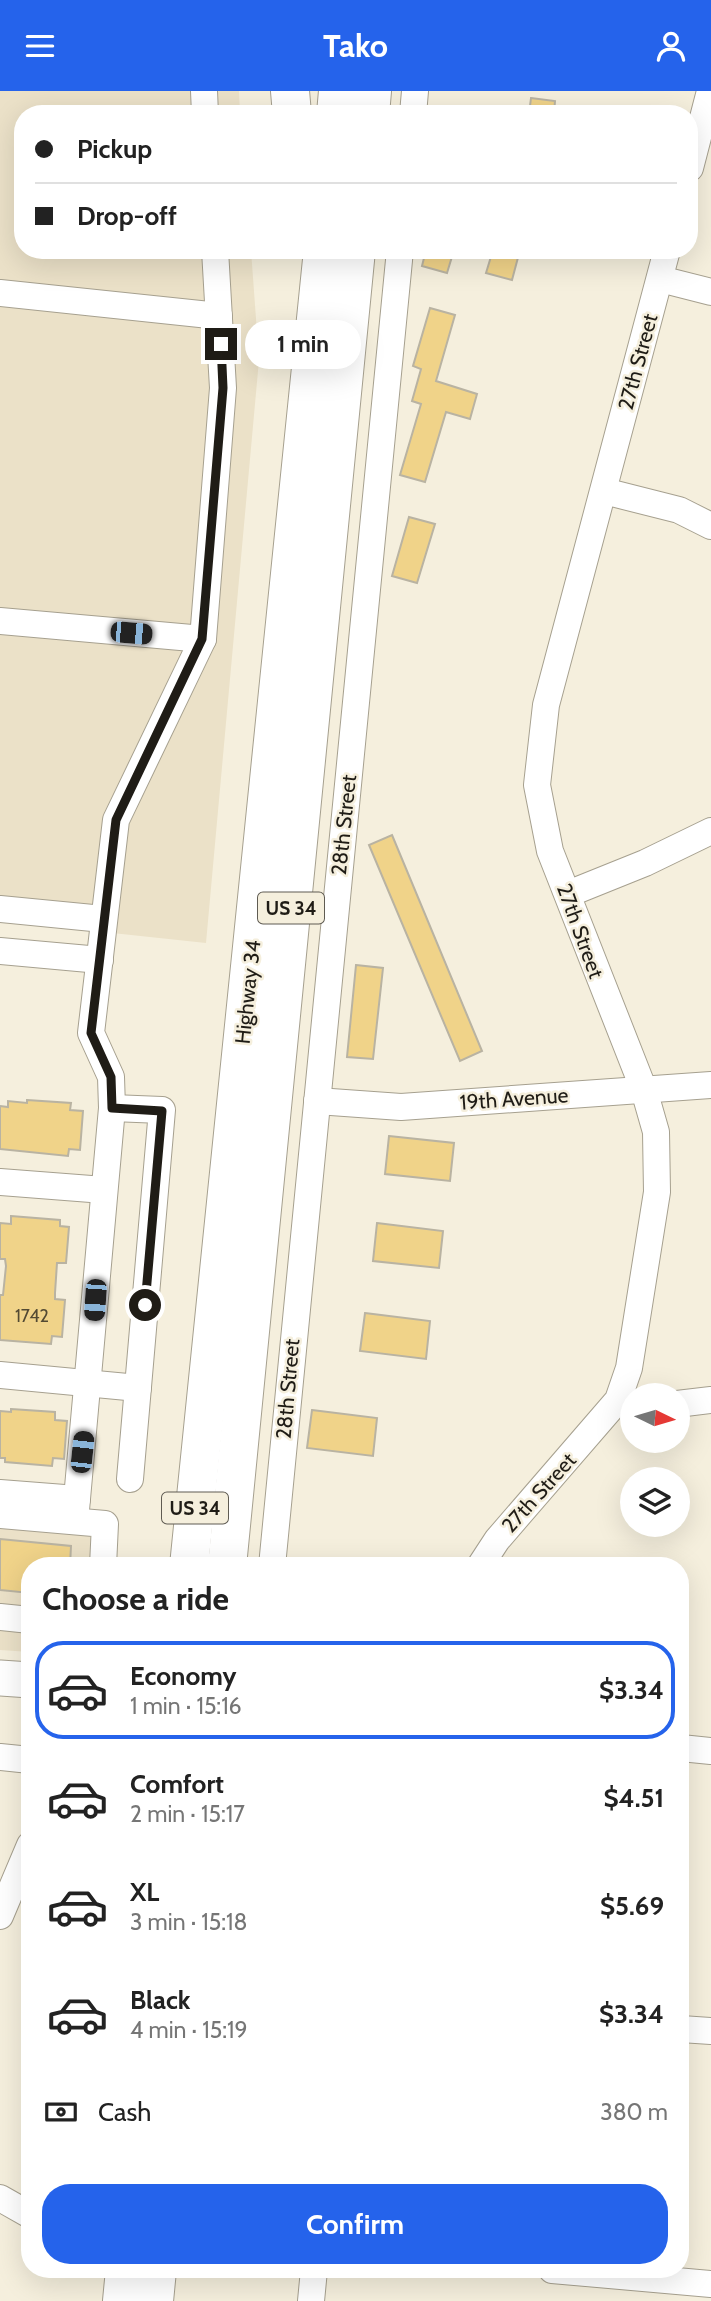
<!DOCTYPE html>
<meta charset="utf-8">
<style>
:root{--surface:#fff;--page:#f2f2f2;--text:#222;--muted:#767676;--line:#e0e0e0;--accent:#2563eb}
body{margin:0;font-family:Cabin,sans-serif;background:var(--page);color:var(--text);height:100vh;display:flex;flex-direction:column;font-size:26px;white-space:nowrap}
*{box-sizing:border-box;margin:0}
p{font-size:23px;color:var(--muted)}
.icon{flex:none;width:38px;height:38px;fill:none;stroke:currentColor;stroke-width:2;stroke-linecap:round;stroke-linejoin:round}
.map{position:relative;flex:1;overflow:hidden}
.drawer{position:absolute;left:21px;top:1466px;width:668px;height:721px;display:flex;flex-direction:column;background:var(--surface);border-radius:28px;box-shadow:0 7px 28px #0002}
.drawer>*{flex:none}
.hud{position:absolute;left:14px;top:14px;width:684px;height:154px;border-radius:28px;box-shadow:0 7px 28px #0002;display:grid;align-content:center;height:154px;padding:0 21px;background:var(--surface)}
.needle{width:46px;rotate:95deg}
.controls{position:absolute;left:620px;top:1292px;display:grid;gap:14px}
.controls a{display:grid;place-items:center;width:70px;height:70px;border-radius:50%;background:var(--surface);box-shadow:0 7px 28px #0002;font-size:35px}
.end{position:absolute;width:32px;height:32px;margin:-16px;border:9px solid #1f1c16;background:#fff;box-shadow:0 0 0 4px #fff}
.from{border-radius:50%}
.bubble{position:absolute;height:49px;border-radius:24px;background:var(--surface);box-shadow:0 7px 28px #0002;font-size:23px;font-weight:800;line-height:49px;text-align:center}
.car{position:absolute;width:21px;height:42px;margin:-21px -10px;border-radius:9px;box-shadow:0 0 5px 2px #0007;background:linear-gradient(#222 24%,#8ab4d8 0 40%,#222 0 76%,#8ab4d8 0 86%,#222 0)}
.hud b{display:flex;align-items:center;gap:24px;height:66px;font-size:26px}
.hud b+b{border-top:2px solid var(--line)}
.hud i{width:18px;height:18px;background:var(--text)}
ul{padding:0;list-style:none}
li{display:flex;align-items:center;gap:21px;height:98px;margin:0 14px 10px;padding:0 7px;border:4px solid transparent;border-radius:28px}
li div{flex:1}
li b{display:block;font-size:26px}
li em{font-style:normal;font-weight:800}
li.current{border-color:var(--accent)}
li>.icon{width:63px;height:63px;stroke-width:1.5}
h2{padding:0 21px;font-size:32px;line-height:84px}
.pay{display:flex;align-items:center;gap:18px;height:77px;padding:0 21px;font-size:26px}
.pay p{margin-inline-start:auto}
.button{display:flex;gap:14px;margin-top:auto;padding:14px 21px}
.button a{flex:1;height:80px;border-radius:28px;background:var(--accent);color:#fff;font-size:28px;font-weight:800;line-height:80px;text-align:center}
header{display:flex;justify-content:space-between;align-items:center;height:91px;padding:0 21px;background:var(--accent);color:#fff;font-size:32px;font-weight:800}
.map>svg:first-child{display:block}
</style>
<header><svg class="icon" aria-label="menu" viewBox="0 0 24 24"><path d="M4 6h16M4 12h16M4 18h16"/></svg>Tako<svg class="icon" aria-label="person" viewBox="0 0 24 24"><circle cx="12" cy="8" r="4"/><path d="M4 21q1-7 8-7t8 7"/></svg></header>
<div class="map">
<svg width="711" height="2210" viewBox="0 0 711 2210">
<rect width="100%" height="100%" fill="#f5efdd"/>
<g fill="#ebe1c8">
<polygon points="0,0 239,0 240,23 23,23 23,159 251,159 259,269 206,852 0,830"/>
<polygon points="0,1416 113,1427 108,1475 30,1475 30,1561 0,1559"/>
</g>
<g fill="#f0d389" stroke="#b9b3a2" stroke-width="2">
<polygon points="531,7 555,10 554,23 529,23"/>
<polygon points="426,159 454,159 447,182 422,175"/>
<polygon points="493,159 520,159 512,189 486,182"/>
<polygon points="430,217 455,224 436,290 477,303 470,328 446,321 425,391 400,384 421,313 412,310 421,278 413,275"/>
<polygon points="409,426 435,433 417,492 392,485"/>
<polygon points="392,744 482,960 460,970 369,754"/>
<polygon points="356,874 383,877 373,968 347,966"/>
<polygon points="27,1009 71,1012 70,1019 83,1020 80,1059 69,1058 68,1065 0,1058 0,1015 8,1016 8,1010 27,1012"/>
<polygon points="389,1045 454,1052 450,1090 385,1083"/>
<polygon points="11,1125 60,1129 60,1135 69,1136 66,1172 57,1172 55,1202 55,1208 65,1209 62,1246 52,1245 51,1253 0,1249 0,1204 3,1204 6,1175 5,1168 0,1168 0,1132 11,1133"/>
<polygon points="377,1132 443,1140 439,1177 373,1170"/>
<polygon points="365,1222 430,1230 426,1268 360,1260"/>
<polygon points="11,1318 55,1321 55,1329 67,1330 64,1368 53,1367 52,1375 5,1371 5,1367 0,1367 0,1320 11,1321"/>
<polygon points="312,1319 377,1327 373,1365 307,1357"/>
<polygon points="0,1448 71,1455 70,1475 30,1475 30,1502 0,1499"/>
</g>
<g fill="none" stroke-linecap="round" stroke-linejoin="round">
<g stroke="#a6a08f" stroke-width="28">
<g id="minor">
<polyline points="204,0 205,23"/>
<polyline points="413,23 415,0"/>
<polyline points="690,77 710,0"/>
<polyline points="660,188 711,201"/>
<polyline points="0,202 219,225"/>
<polyline points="604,400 679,419 711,435"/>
<polyline points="0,530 203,548"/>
<polyline points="568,803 645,772 711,740"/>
<polyline points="0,818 103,828"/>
<polyline points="0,860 100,869"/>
<polyline points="317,1010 401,1016 711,994"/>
<polyline points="112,1017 162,1019 130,1388"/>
<polyline points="0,1091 104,1099"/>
<polyline points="0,1284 138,1297"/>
<polyline points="677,1313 711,1309"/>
<polyline points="0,1402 77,1408"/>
<polyline points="0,1424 105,1433 103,1475"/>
<polyline points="75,1430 112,1017 111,986 91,942 116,729 203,548 223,297 215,159"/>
<polyline points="272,1475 400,159"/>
<polyline points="480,1475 497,1449 618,1309 629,1277 657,1101 656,1041 644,999 550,760 537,694 546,614 667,159"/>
<polyline points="0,1526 30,1529"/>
<polyline points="681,1657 711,1660"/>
<polyline points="0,1666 30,1669"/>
<polyline points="0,1825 30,1754"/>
<polyline points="681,1938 711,1940"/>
<polyline points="0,2107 30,2124"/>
<polyline points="552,2179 711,2193"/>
<polyline points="311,2210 314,2179"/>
</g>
</g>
<g stroke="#a6a08f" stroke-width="37">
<polyline id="major" points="0,1587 30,1589"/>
</g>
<g stroke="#a6a08f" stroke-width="40">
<g id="highway">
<polyline points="290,0 292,23"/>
<polyline points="336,23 338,0"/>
<polyline points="370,23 372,0"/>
<polyline points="189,1475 323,159"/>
<polyline points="227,1475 356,159"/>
<polyline points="122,2210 125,2179"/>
<polyline points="154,2210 157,2179"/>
</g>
</g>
<use href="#minor" stroke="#fff" stroke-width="26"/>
<use href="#major" stroke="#fff" stroke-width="35"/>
<use href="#highway" stroke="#fff" stroke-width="38"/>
</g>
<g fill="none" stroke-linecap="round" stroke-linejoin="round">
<polyline stroke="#1f1c16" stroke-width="9" points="145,1214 162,1020 112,1017 111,986 91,942 116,729 202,548 223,297 221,253"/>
</g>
<g text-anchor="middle" stroke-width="5" stroke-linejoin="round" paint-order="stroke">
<g font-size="18" fill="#534a33">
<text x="32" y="1231">1742</text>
</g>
<g fill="#f5efdd" stroke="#5f5b52" stroke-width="2">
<rect x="258" y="801.5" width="66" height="31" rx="5"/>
<rect x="162" y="1401.5" width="66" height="31" rx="5"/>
</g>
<g font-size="19" font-weight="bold" fill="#1f1c16">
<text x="291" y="824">US 34</text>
<text x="195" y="1424">US 34</text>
</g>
<g font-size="21" fill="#1f1c16" stroke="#f5efdd">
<text transform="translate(638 271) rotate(-75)" y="7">27th Street</text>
<text transform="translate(344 734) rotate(-84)" y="7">28th Street</text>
<text transform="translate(580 840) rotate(70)" y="7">27th Street</text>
<text transform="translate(248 901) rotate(-84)" y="7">Highway 34</text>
<text transform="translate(514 1008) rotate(-4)" y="7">19th Avenue</text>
<text transform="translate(288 1298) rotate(-85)" y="7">28th Street</text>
<text transform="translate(539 1402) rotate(-48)" y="7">27th Street</text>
</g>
</g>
</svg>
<div class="controls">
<a><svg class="needle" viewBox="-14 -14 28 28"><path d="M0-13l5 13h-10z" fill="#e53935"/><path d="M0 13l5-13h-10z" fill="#767676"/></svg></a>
<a><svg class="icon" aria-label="layers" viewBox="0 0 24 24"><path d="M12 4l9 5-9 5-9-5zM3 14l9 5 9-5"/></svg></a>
</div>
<i class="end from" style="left:145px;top:1214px"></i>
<i class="end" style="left:221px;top:253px"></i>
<div class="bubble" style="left:245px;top:229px;width:116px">1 min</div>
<i class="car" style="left:131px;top:542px;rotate:95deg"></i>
<i class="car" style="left:95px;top:1209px;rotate:184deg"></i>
<i class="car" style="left:82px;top:1361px;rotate:6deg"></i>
<div class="hud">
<b><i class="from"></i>Pickup</b>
<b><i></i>Drop-off</b>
</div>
<section class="drawer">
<h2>Choose a ride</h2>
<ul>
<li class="current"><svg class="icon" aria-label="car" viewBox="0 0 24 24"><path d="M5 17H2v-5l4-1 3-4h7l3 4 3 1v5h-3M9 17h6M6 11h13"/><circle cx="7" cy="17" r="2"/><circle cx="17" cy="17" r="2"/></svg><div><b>Economy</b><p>1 min · 15:16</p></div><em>$3.34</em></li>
<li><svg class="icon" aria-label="car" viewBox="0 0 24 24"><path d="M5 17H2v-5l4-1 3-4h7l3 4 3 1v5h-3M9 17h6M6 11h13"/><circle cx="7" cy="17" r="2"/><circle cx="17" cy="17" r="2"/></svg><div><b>Comfort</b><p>2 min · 15:17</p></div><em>$4.51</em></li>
<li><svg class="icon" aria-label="car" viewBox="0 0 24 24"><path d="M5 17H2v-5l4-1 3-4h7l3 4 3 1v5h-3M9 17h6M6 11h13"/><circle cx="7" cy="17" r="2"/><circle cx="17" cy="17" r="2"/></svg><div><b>XL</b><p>3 min · 15:18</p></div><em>$5.69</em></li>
<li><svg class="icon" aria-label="car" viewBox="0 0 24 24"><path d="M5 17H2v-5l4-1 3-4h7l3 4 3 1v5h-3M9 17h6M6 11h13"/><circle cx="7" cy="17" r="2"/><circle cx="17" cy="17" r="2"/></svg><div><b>Black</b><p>4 min · 15:19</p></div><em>$3.34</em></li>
</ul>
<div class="pay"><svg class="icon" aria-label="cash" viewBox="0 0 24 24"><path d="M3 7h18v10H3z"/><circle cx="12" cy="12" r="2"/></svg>Cash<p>380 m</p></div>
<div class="button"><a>Confirm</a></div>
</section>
</div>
